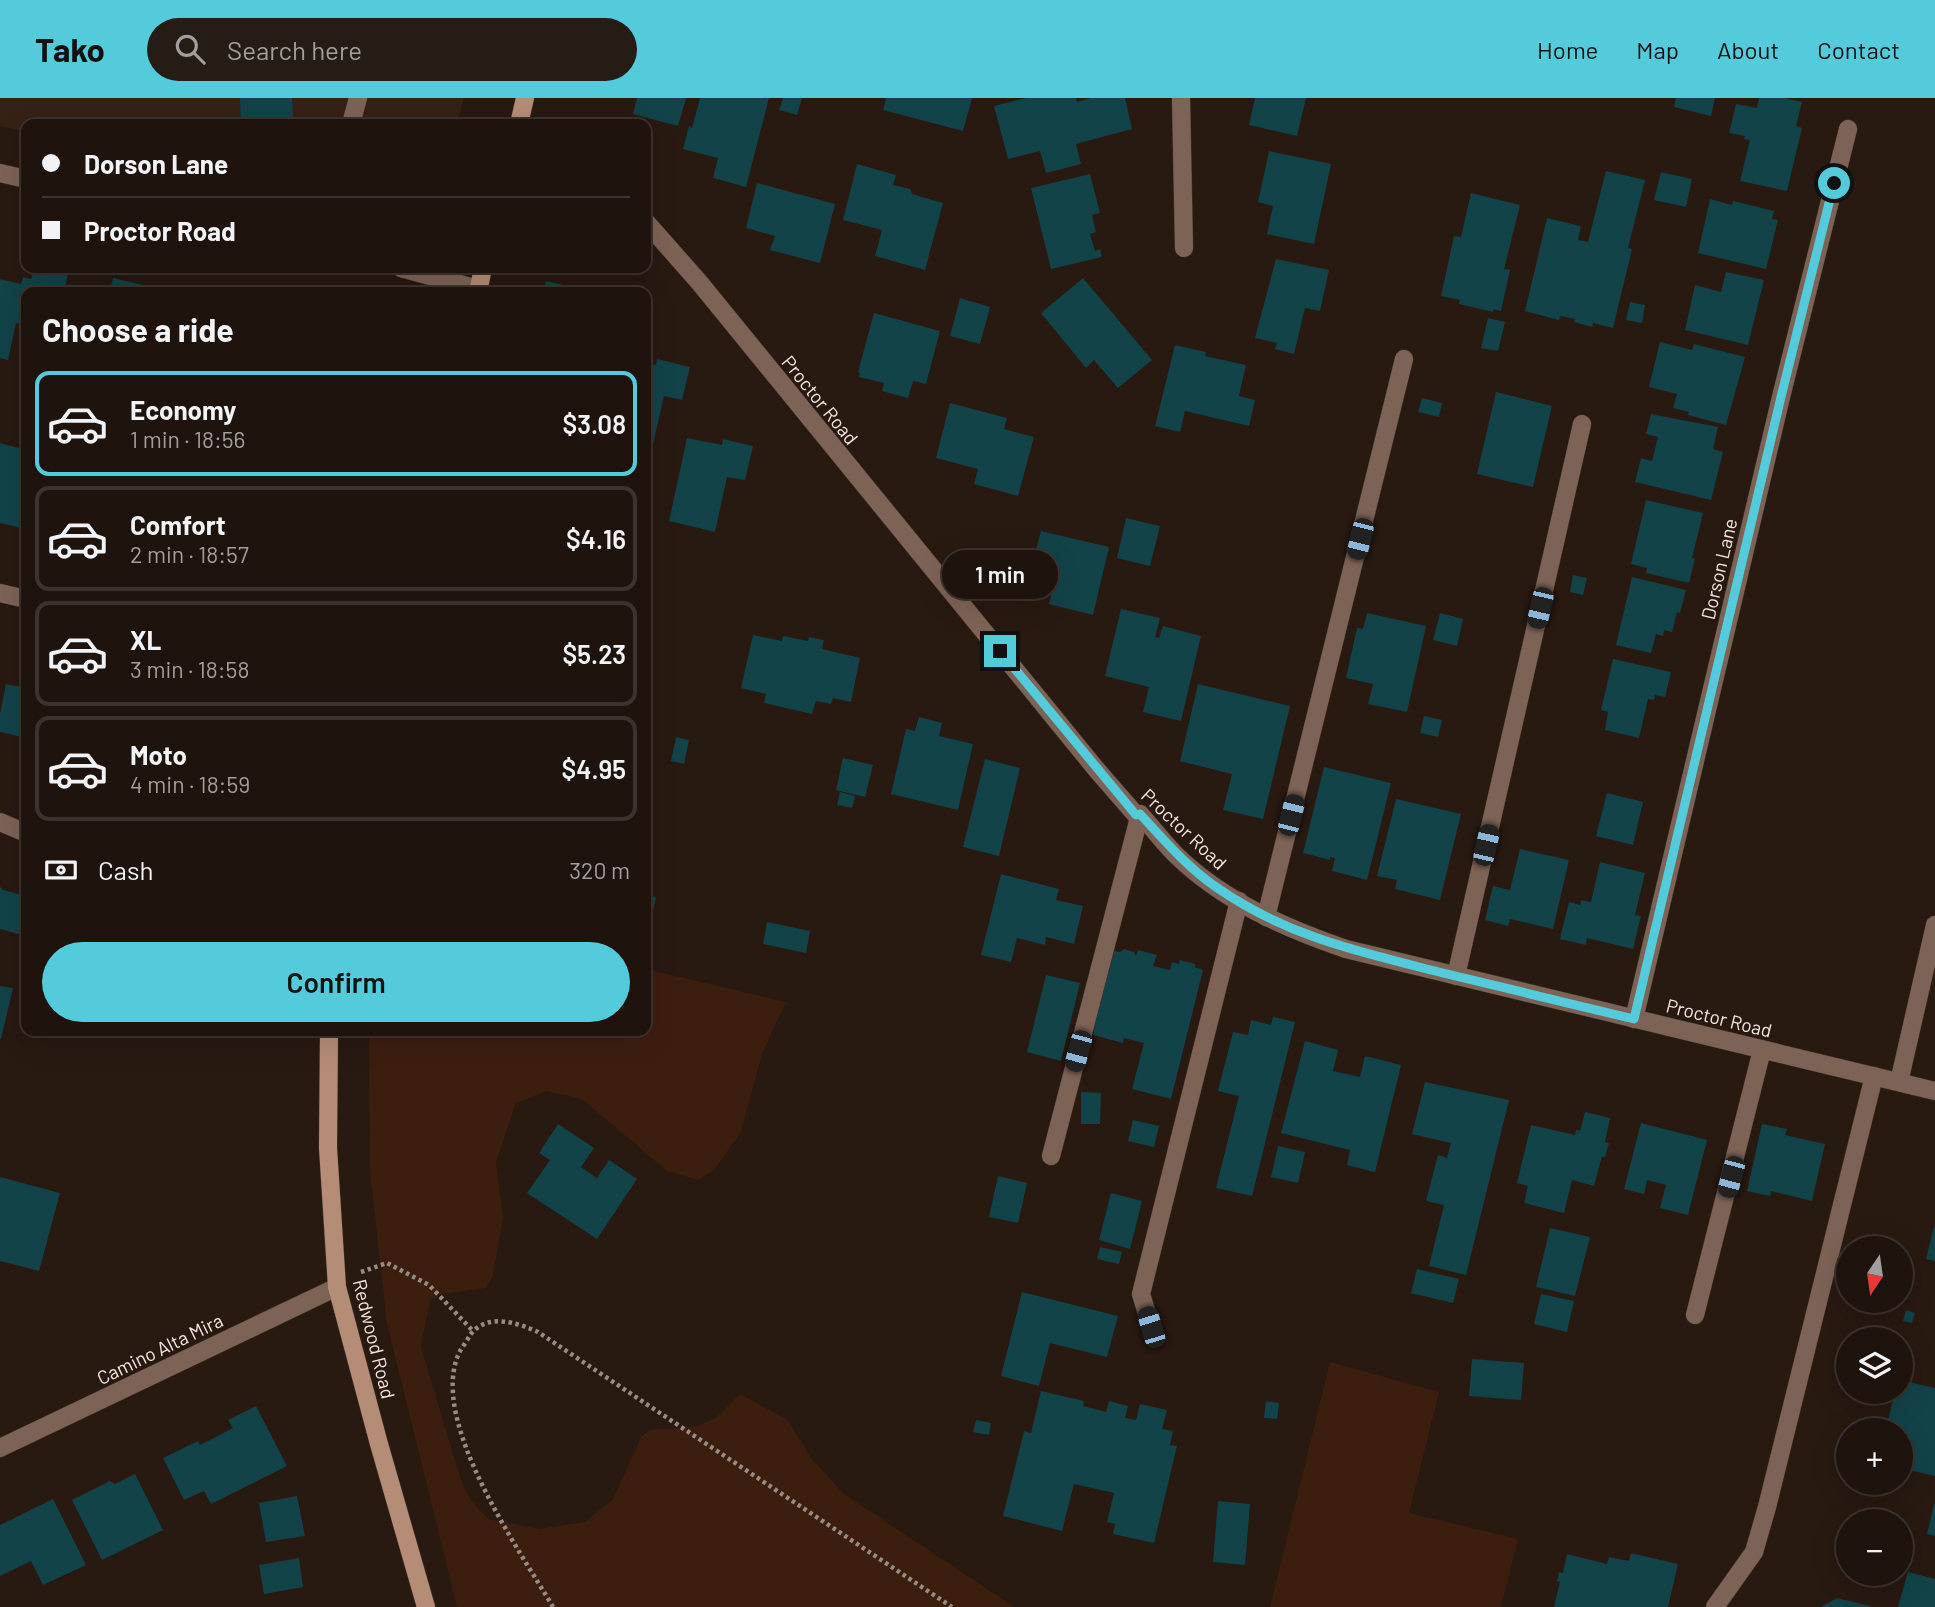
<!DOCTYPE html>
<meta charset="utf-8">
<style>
:root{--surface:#1e130d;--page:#261c16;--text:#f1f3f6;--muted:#a19e9d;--line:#3c322e;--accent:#53cbdb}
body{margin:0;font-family:Barlow,sans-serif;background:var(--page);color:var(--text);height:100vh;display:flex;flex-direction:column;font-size:26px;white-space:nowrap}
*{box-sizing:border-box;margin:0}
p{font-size:23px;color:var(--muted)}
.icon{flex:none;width:38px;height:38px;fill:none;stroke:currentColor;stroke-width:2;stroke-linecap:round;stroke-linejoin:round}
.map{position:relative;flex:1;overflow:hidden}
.panel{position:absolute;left:21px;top:189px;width:630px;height:749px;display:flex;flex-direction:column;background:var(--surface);border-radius:14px;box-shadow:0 7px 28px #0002,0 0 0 2px var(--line)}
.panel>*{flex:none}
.guide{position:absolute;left:21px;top:21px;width:630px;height:154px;border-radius:14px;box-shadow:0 7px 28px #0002,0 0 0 2px var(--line);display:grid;align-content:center;height:154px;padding:0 21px;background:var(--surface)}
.needle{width:46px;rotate:193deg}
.tools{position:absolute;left:1836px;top:1138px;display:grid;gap:14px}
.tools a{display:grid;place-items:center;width:77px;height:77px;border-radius:50%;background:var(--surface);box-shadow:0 7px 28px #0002,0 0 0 2px var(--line);font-size:35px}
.end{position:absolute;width:32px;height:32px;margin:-16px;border:9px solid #53cbdb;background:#111;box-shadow:0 0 0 4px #111}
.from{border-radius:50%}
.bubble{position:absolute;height:49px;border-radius:24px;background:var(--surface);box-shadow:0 7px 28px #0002,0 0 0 2px var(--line);font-size:23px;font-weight:600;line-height:49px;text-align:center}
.car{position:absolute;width:21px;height:42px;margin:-21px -10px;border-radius:9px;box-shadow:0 0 5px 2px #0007;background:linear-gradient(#222 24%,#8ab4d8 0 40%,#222 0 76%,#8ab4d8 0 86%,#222 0)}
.guide b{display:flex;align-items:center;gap:24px;height:66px;font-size:26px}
.guide b+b{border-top:2px solid var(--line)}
.guide i{width:18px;height:18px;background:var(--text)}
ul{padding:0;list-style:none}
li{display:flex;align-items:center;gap:21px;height:105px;margin:0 14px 10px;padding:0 7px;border:4px solid var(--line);border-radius:14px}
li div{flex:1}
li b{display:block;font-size:26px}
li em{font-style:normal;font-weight:600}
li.selected{border-color:var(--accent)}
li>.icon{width:63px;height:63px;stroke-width:1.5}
h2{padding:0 21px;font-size:32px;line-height:84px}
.pay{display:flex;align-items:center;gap:18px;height:77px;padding:0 21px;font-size:26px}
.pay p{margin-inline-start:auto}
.button{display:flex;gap:14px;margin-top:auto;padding:14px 21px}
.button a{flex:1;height:80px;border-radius:42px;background:var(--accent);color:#111;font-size:28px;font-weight:600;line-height:80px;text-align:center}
header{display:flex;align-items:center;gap:42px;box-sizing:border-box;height:98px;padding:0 35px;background:var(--accent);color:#111}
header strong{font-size:33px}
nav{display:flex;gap:38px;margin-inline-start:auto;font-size:24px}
.search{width:490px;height:63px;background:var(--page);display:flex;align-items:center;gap:18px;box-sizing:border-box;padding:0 24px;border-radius:38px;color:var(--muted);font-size:26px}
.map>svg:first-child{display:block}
</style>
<header>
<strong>Tako</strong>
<div class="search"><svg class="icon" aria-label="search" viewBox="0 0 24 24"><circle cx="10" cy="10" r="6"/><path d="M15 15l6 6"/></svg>Search here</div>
<nav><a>Home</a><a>Map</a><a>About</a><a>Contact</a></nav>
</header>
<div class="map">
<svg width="1935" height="1509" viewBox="0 0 1935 1509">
<rect width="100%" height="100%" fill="#281911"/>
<polygon fill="#352116" points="0,0 464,0 457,26 26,26 26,34 0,28"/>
<g fill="#3c1e0e">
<polygon points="646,871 786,904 762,956 741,1034 714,1072 698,1082 667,1073 582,1001 546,993 516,1005 496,1064 503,1120 493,1178 486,1190 441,1196 430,1203 421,1249 460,1379 469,1400 488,1421 539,1431 585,1424 613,1401 641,1339 650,1332 697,1328 716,1320 740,1296 788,1322 811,1360 844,1396 1014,1509 457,1509 387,1226 370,1073 369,933 646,933"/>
<polygon points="1330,1264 1439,1294 1409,1415 1518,1441 1501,1509 1270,1509"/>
</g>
<g fill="#124349">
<polygon points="240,0 292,0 293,26 241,26"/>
<polygon points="637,0 686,0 678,28 633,16"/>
<polygon points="700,0 769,0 746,89 713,80 718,60 683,51 689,28 692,30"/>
<polygon points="783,0 802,0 797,17 779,12"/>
<polygon points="886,0 972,0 963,33 883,12"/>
<polygon points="1026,0 1076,0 1077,4 1091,0 1125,0 1132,31 1076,46 1081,66 1046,75 1040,53 1008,61 994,8"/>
<polygon points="1255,0 1306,0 1297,38 1249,27"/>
<polygon points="1676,0 1715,0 1711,18 1674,9"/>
<polygon points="1759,0 1785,0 1802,4 1796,28 1802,30 1787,93 1740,83 1750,42 1744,41 1745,38 1729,35 1736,6 1757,10"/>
<polygon points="1269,53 1331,66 1314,146 1267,136 1273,108 1258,104"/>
<polygon points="857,66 896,77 893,87 910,91 912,96 943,105 925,172 875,158 882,132 843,122"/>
<polygon points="1606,73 1645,82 1628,150 1632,151 1613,230 1593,225 1592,229 1574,224 1575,221 1561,218 1559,222 1525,213 1547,120 1581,128 1578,142 1588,144"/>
<polygon points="1661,74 1692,81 1686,109 1654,102"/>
<polygon points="1090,76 1100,115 1092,117 1096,134 1090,136 1095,153 1100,151 1102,159 1051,171 1031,90"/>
<polygon points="757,85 835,106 820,165 770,152 775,138 746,130"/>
<polygon points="1471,95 1520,107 1504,171 1510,172 1501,213 1494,211 1493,214 1459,206 1460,202 1441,198 1454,138 1461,139"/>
<polygon points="1710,101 1732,107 1733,103 1774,113 1772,121 1778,122 1766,171 1698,155"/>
<polygon points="1276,161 1329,172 1320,213 1305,210 1294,256 1275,251 1277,245 1255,240"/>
<polygon points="34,170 69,171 64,194 26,194 26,227 16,225 8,262 0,260 0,181 21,186 23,179 31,181"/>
<polygon points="1726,174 1764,182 1748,247 1685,232 1695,187 1721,194"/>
<polygon points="113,180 147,188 146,194 110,194"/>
<polygon points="1083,180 1152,262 1118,290 1094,262 1086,270 1041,215"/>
<polygon points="546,183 571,189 570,192 577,194 543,194"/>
<polygon points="596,188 620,193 620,194 595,194"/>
<polygon points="960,200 990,209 980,246 950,238"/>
<polygon points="1630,204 1645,207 1642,225 1626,222"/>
<polygon points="874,215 940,233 926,286 913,283 908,300 882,293 884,285 859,279 860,275 858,274"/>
<polygon points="1488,220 1505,224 1498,253 1481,250"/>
<polygon points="1660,244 1692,252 1694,246 1745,259 1726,327 1688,317 1689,314 1673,310 1677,296 1649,289"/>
<polygon points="1175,247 1206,254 1205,258 1246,267 1239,298 1255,302 1249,328 1185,313 1180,334 1155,328"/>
<polygon points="657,261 690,269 682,302 664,298 651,355 646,353 646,265 656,267"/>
<polygon points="1496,294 1552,308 1533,389 1477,376"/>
<polygon points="1422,300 1442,305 1439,319 1418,314"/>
<polygon points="950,305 1007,320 1004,331 1034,339 1018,398 974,386 978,371 936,360"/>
<polygon points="1651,316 1718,329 1713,351 1723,354 1711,402 1635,384 1641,360 1652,363 1658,339 1646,336"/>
<polygon points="687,340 722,347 723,341 753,348 745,382 727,379 715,434 669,423"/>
<polygon points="0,345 26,352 26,431 0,425"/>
<polygon points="1646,402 1703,415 1692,460 1695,461 1689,485 1646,475 1647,470 1631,466"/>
<polygon points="1126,420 1160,428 1150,468 1117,460"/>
<polygon points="1041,433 1109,449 1093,517 1049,506 1058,469 1033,464"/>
<polygon points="1573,477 1587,480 1583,497 1570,494"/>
<polygon points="1632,479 1686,492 1680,515 1677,514 1672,534 1664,532 1663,538 1656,536 1651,555 1616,547"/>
<polygon points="1121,511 1160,520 1155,539 1159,540 1163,528 1201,538 1181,623 1143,614 1149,589 1105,578"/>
<polygon points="1367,515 1426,528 1407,614 1368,606 1373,586 1346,580 1357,530 1363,531"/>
<polygon points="1440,515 1463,521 1457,548 1433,542"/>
<polygon points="753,537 782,543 783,538 808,543 809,539 824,542 822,551 860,560 851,604 833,600 831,606 816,603 812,616 764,605 766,596 741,590"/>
<polygon points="1613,561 1671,574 1665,599 1655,597 1654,602 1648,601 1639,640 1605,632 1608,614 1601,612"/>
<polygon points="6,586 26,590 26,640 0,634 0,616"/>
<polygon points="1198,586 1290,608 1263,721 1223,712 1232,676 1180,663"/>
<polygon points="1424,618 1442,622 1438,639 1420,635"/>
<polygon points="919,619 942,625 939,638 973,646 958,712 891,696 906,631 915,633"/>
<polygon points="676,639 689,642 684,666 671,663"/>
<polygon points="843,660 873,667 865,699 836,692"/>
<polygon points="985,661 1020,670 999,758 963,749"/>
<polygon points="1324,669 1391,685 1367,782 1332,773 1335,760 1330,759 1330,762 1303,755"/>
<polygon points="840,694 855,698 852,710 837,707"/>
<polygon points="1607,695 1643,704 1633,747 1596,738"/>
<polygon points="1396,701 1461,716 1440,802 1395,791 1397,782 1377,778"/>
<polygon points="1520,751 1569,762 1553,831 1510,821 1508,828 1485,822 1493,788 1510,792"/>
<polygon points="1600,764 1645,775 1635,817 1641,818 1633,851 1587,840 1586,847 1560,841 1569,804 1580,807 1581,802 1591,804"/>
<polygon points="1001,776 1059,791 1056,802 1083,808 1074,846 1046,839 1045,847 1017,840 1011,864 981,857"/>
<polygon points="0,789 3,792 26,798 26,838 0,831"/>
<polygon points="646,797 656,799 647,843 646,843"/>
<polygon points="767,824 810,833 806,855 763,846"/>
<polygon points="1124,851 1134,854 1136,858 1138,852 1157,857 1153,868 1170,872 1172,864 1179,866 1180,862 1195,866 1195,869 1203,872 1171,1001 1132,991 1144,945 1124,940 1123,945 1093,937 1099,902 1104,893 1101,891 1105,876 1109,874 1114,853 1120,854"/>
<polygon points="1046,877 1080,885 1061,963 1027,954"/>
<polygon points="0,888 13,890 1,941 0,941"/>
<polygon points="1273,919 1295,924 1252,1098 1216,1090 1239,998 1218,993 1233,934 1248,937 1251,922 1271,927"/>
<polygon points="1305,943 1338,952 1333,973 1360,979 1365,958 1401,967 1375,1074 1347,1067 1350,1052 1281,1035"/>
<polygon points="1425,984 1509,1002 1466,1177 1429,1168 1444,1107 1426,1103 1438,1057 1447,1060 1451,1045 1412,1036"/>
<polygon points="1081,994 1101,995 1100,1026 1081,1026"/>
<polygon points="1585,1014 1610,1020 1605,1044 1609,1045 1605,1059 1602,1058 1594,1088 1572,1082 1564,1115 1524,1105 1528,1088 1517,1085 1531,1027 1575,1037 1576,1032 1580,1033"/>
<polygon points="1133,1022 1159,1028 1154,1049 1128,1043"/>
<polygon points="1641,1025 1707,1042 1688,1117 1660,1110 1666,1087 1647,1082 1644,1096 1624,1091"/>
<polygon points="558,1026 594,1050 581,1069 597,1080 609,1062 637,1081 597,1141 527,1095 550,1062 539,1055"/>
<polygon points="1762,1026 1787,1031 1785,1037 1825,1046 1812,1103 1771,1093 1770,1098 1747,1093"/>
<polygon points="1278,1048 1305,1054 1298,1085 1271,1079"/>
<polygon points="998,1078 1027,1085 1018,1125 989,1119"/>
<polygon points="0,1079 60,1095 39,1173 0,1163"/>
<polygon points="1111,1095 1142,1103 1130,1151 1099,1142"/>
<polygon points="1934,1129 1935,1129 1935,1163 1926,1161"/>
<polygon points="1550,1130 1590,1139 1575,1198 1536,1189"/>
<polygon points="1100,1149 1122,1154 1119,1166 1097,1161"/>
<polygon points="1417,1171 1459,1181 1453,1205 1411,1195"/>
<polygon points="1022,1194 1118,1218 1107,1259 1050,1245 1039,1288 1001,1278"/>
<polygon points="1541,1196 1574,1203 1567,1234 1534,1226"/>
<polygon points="1906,1212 1915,1215 1912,1225 1903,1223"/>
<polygon points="1472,1261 1524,1265 1521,1302 1469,1298"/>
<polygon points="1900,1282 1935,1290 1935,1378 1900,1370 1900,1332 1879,1332 1882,1321 1888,1323 1895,1293 1900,1293"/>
<polygon points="1041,1293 1084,1303 1083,1308 1106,1314 1109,1303 1128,1308 1125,1320 1136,1322 1140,1306 1167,1312 1162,1331 1173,1333 1170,1347 1177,1348 1154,1445 1113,1436 1115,1426 1107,1424 1114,1395 1074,1386 1062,1433 1003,1418 1024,1333 1031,1335"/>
<polygon points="1266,1303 1279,1305 1277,1321 1264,1320"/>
<polygon points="256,1308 287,1368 211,1406 204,1393 184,1402 163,1360 198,1343 200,1347 233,1330 228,1322"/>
<polygon points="976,1322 991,1325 989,1337 973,1334"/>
<polygon points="135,1376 163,1432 102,1462 72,1402 110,1383 115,1386"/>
<polygon points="297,1398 305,1438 266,1444 259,1405"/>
<polygon points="53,1401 86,1467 43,1487 31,1463 0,1478 0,1427"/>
<polygon points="1218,1403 1250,1406 1245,1467 1213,1464"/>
<polygon points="1934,1406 1935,1406 1935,1438 1927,1436"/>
<polygon points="1631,1455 1678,1466 1668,1509 1554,1509 1560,1484 1557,1483 1559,1474 1563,1475 1567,1456 1607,1466 1609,1459 1629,1463"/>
<polygon points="299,1460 303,1489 264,1496 259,1467"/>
<polygon points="1908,1474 1935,1481 1935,1509 1898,1509"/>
<polygon points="1837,1500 1870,1508 1870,1509 1821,1509"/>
</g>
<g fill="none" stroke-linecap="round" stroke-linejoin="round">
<g stroke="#44362e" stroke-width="19">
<g id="lane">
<polyline points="351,26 358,0"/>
<polyline points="1456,878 1582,326"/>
<polyline points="1051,1058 1140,716"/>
<polyline points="1695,1217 1762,952"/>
</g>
</g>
<g stroke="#44362e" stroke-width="19">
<g id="street">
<polyline points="1181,0 1184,150"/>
<polyline points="0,75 26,81"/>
<path d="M646,124L699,184L1096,671L1136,717L1140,716C1152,729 1163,744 1176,757C1223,803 1285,830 1346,851L1935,993"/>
<polyline points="401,170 478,191"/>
<polyline points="0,495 26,501"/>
<polyline points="0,724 26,735"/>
<polyline points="1266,819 1404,261"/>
<polyline points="1634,921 1781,299 1848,31"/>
<polyline points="1899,984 1935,827"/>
<polyline points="1151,1229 1141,1196 1239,803"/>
<polyline points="0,1350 337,1189"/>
<polyline points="1715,1509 1754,1454 1767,1409 1874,978"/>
</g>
</g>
<g stroke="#44362e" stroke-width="19">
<g id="secondary">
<polyline points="519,26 525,0"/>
<polyline points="478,194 483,170"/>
<polyline points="329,933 328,1050 337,1189 379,1346 426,1509"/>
</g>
</g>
<g stroke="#978b84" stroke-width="4.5" stroke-dasharray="3.5 3.5" stroke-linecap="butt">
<polyline points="361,1174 387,1165 429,1187 473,1233"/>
<path d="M553,1509C519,1451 428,1323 459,1255C462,1249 467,1243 470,1237C487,1214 518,1225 538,1234L952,1509"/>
</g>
<use href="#lane" stroke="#7d6356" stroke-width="18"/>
<use href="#street" stroke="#7d6356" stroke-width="18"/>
<use href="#secondary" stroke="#b58c76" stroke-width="18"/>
</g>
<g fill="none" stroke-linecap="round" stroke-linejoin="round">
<path stroke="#53cbdb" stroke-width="9" d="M1000,553L1136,717L1140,716C1164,742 1187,769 1216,789C1288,839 1360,854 1443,875C1506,890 1570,905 1634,921L1781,299L1834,85"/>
</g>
<g text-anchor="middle" stroke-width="5" stroke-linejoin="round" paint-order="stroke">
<g font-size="19" fill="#f3e8e3" stroke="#281911">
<text transform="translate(820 302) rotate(51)" y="7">Proctor Road</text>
<text transform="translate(1719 471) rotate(-77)" y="7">Dorson Lane</text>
<text transform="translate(1184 731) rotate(43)" y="7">Proctor Road</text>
<text transform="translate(1719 920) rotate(14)" y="7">Proctor Road</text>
<text transform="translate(374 1241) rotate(76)" y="7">Redwood Road</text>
<text transform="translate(160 1251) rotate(-26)" y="7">Camino Alta Mira</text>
</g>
</g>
</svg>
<div class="tools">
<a><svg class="needle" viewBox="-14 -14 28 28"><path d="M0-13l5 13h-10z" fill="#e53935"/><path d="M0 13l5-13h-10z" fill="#a19e9d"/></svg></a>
<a><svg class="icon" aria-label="layers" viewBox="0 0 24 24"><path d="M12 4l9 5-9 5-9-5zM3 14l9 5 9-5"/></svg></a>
<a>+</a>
<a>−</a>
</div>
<i class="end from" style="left:1834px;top:85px"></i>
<i class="end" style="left:1000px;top:553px"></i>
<div class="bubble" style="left:942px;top:452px;width:116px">1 min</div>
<i class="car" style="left:1360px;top:441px;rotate:194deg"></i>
<i class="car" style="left:1540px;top:510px;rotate:193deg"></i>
<i class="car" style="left:1291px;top:717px;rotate:14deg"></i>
<i class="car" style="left:1486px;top:747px;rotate:13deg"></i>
<i class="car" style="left:1078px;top:953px;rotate:195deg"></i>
<i class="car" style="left:1731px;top:1079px;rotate:195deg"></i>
<i class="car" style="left:1151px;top:1229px;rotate:343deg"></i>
<div class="guide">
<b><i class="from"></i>Dorson Lane</b>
<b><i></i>Proctor Road</b>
</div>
<section class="panel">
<h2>Choose a ride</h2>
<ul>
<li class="selected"><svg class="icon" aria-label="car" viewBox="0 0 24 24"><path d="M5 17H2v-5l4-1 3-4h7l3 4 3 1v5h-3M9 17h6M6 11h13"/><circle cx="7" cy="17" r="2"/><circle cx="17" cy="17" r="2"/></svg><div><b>Economy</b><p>1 min · 18:56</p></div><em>$3.08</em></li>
<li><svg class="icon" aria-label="car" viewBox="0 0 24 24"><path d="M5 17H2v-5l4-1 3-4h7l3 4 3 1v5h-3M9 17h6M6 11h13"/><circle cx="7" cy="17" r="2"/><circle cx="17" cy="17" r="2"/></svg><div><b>Comfort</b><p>2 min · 18:57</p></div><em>$4.16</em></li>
<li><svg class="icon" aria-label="car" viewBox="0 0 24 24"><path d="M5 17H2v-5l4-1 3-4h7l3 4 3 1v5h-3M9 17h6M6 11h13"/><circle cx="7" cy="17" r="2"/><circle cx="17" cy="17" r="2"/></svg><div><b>XL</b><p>3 min · 18:58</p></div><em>$5.23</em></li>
<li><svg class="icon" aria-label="car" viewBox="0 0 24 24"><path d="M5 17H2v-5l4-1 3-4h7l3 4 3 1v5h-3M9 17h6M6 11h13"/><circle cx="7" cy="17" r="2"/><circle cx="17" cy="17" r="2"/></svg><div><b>Moto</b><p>4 min · 18:59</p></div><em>$4.95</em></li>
</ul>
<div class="pay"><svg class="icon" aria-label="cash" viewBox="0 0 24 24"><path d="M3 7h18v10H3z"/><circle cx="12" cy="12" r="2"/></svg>Cash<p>320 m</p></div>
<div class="button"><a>Confirm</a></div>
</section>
</div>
